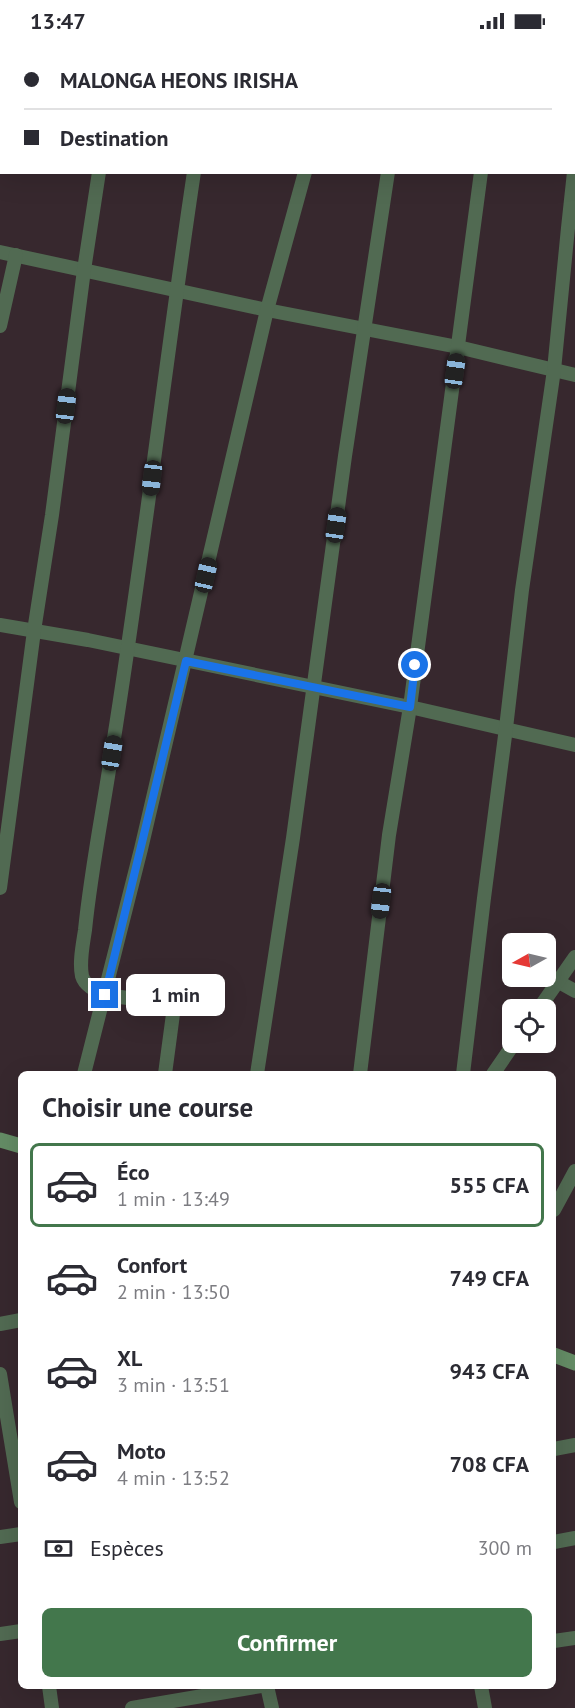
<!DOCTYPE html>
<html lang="fr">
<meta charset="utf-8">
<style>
:root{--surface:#fff;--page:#f2f2f3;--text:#2b2b33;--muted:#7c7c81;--line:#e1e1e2;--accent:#43774c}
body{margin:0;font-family:"PT Sans",sans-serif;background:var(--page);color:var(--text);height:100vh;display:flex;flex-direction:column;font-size:22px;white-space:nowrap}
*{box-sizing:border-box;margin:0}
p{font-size:20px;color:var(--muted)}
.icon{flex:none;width:33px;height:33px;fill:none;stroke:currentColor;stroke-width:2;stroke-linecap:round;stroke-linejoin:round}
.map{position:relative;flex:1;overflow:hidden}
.side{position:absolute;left:18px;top:1029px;width:538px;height:618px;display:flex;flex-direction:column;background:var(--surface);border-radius:9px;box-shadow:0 6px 24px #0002}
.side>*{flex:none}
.banner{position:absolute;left:0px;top:0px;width:576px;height:132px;box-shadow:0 6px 24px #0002;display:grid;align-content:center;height:132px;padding:0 24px;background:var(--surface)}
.needle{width:39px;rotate:262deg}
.tools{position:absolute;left:502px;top:891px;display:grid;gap:12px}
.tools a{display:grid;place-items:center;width:54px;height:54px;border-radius:9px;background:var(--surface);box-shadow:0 6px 24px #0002;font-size:30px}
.end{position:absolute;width:27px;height:27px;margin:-14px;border:8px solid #1a73e8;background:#fff;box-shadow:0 0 0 3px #fff}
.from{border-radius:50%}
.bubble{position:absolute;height:42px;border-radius:9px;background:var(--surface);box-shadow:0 6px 24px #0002;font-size:20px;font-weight:800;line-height:42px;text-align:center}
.car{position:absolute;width:18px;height:36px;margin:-18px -9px;border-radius:8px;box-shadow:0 0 4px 2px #0007;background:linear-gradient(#222 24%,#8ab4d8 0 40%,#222 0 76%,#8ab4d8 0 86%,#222 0)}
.banner b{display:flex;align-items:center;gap:21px;height:57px;font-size:22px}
.banner b+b{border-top:2px solid var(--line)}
.banner i{width:15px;height:15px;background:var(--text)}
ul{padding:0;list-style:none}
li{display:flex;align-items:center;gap:18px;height:84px;margin:0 12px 9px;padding:0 12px;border:3px solid transparent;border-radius:9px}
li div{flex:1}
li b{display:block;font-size:22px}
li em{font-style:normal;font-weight:800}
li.active{border-color:var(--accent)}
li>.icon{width:54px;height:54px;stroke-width:1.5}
h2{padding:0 24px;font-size:27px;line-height:72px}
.pay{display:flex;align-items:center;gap:15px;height:66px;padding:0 24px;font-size:22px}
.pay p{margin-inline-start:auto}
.cta{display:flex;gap:12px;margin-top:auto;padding:12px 24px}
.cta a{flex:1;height:69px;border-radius:9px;background:var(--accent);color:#fff;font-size:24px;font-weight:800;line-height:69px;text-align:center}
.status{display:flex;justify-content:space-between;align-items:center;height:42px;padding:0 30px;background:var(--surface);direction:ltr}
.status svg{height:16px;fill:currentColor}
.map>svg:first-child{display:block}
</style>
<div class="status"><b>13:47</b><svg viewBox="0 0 49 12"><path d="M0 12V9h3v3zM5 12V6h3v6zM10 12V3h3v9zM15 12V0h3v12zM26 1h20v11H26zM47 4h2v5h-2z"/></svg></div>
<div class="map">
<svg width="575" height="1666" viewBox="0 0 575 1666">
<rect width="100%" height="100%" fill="#37282e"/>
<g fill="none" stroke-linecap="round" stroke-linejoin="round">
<g stroke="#516a52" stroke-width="14">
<polyline points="118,2 118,0"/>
<polyline points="214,2 214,0"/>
<polyline points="339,2 340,0"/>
<polyline points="408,2 408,0"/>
<polyline points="498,2 498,0"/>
<polyline points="0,210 267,268 458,305 575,333"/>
<polyline points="0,284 16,213"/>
<polyline points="0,583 88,598 410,665 575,703"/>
<polyline points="0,846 34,589 52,473 84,228 99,130"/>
<polyline points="557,939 575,949"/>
<polyline points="538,968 575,915"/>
<polyline points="84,1032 141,807 267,268 305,130"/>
<path d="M165,1032L173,972L171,965L164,959C144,957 89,958 82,934C79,920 83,902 85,888C91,828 103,769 112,709C143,517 165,323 194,130"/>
<polyline points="257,1032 293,796 345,414 388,130"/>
<polyline points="360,1032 389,793 410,665 481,130"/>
<polyline points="463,1032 484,856 506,686 522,548 554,328 568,186 574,130"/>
<polyline points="493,1032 515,1000"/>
<polyline points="554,1168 575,1129"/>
<polyline points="0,1282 21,1278"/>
<polyline points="0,1332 21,1460"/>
<polyline points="554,1407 575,1403"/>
<polyline points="0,1495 21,1492"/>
<polyline points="554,1500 575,1496"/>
<polyline points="0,1592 21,1589"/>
<polyline points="554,1599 575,1596"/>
<polyline points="49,1644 52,1666"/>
<polyline points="267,1644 272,1666"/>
<polyline points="481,1644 485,1666"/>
<polyline points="132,1666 261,1644"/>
</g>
<g stroke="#648c65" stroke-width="15">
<polyline points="0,1098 21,1104"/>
<polyline points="554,1313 575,1321"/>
</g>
</g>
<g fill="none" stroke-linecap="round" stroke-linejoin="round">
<polyline stroke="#1a73e8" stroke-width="8" points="105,953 186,619 410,665 415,623"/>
</g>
</svg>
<div class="tools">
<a><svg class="needle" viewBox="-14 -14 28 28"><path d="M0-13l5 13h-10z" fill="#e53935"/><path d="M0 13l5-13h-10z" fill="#7c7c81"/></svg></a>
<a><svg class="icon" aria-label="locate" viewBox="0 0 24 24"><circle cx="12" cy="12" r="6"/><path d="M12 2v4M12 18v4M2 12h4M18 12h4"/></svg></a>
</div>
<i class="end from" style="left:415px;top:623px"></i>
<i class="end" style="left:105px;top:953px"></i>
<div class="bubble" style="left:126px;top:932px;width:99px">1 min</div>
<i class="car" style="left:455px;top:329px;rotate:8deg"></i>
<i class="car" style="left:66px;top:364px;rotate:7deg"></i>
<i class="car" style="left:152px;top:436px;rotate:187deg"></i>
<i class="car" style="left:336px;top:483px;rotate:8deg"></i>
<i class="car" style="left:206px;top:533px;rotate:13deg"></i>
<i class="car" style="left:112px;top:711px;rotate:9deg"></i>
<i class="car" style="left:381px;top:859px;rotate:187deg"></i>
<div class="banner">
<b><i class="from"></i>MALONGA HEONS IRISHA</b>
<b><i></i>Destination</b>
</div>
<section class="side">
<h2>Choisir une course</h2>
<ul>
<li class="active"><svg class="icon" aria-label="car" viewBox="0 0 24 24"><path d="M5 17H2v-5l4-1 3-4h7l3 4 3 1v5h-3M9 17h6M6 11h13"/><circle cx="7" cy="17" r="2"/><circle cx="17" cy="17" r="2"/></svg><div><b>Éco</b><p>1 min · 13:49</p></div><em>555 CFA</em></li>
<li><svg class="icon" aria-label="car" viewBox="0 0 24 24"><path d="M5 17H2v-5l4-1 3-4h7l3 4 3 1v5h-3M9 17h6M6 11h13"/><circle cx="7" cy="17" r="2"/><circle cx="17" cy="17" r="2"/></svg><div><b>Confort</b><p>2 min · 13:50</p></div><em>749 CFA</em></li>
<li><svg class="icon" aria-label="car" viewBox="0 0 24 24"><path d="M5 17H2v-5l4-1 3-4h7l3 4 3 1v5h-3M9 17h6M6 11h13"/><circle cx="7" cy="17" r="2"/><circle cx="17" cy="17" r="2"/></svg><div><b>XL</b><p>3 min · 13:51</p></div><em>943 CFA</em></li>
<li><svg class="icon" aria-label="car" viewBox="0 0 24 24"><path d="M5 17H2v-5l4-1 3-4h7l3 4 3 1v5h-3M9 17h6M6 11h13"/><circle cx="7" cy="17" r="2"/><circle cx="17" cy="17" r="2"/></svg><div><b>Moto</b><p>4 min · 13:52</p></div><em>708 CFA</em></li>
</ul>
<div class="pay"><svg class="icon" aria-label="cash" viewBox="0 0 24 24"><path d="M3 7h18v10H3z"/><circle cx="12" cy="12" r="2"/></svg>Espèces<p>300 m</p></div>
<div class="cta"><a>Confirmer</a></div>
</section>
</div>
